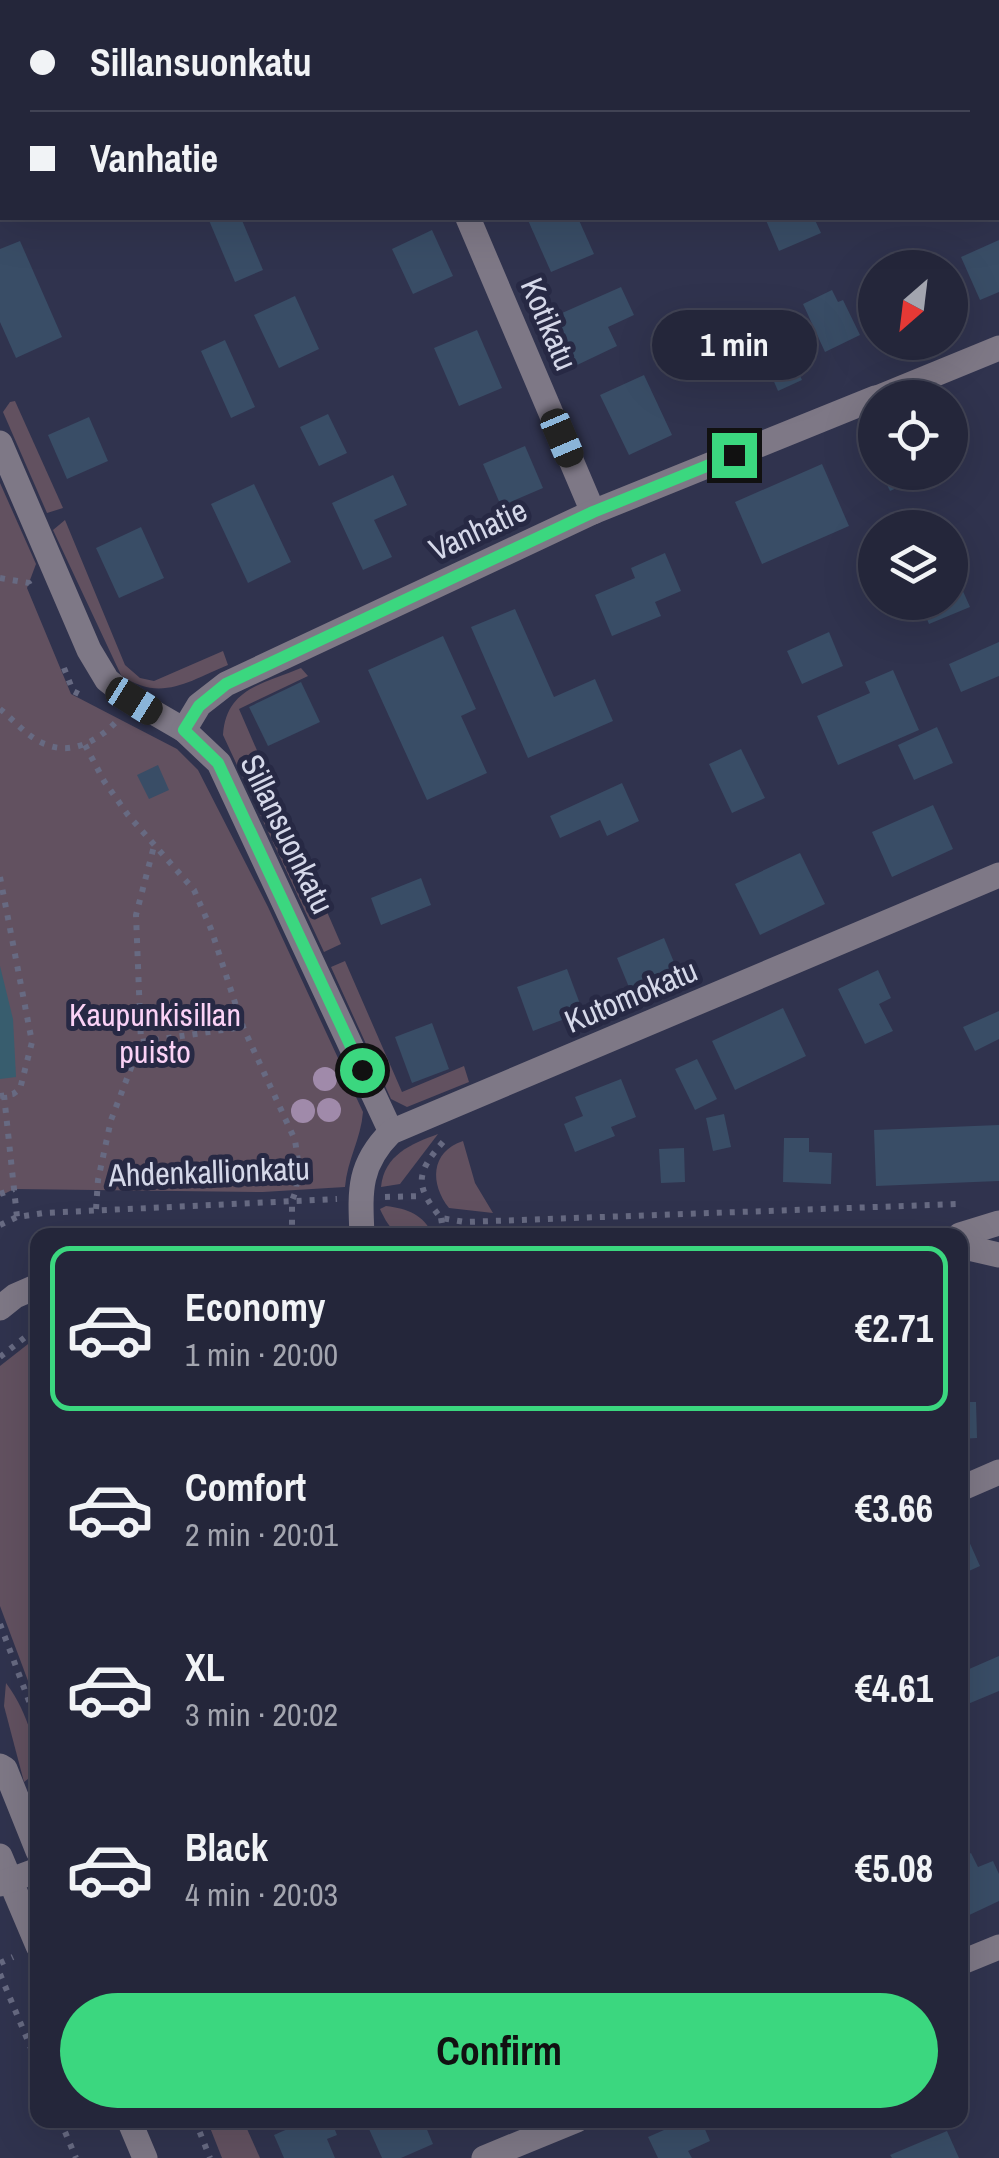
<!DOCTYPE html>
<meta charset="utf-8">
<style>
:root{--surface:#24263a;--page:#303245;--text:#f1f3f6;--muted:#a3a5af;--line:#414354;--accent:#3bd77f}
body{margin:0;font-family:"Archivo Narrow",sans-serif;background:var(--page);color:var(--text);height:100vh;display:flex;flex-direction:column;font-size:38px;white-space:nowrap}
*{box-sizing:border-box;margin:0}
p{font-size:32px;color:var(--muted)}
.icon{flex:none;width:55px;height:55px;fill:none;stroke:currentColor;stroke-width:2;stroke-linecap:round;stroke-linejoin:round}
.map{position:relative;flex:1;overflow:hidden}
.panel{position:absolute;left:30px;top:1228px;width:938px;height:900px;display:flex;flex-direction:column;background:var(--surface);border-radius:20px;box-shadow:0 10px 40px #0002,0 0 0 2px var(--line)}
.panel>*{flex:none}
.banner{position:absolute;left:0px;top:0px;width:1000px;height:220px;box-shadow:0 10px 40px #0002,0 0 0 2px var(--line);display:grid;align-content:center;height:220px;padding:0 30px;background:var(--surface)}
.needle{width:65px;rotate:208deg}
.fabs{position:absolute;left:858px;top:250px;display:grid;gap:20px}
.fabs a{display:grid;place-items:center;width:110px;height:110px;border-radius:50%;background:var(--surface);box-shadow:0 10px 40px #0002,0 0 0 2px var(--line);font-size:50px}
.end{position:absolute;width:45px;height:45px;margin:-22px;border:12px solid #3bd77f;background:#111;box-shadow:0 0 0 5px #111}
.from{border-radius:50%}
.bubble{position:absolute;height:70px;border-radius:35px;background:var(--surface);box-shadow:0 10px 40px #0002,0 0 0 2px var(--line);font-size:32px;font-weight:800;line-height:70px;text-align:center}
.car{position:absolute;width:30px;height:60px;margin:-30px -15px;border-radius:12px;box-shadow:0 0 8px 2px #0007;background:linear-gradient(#222 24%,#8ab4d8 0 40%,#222 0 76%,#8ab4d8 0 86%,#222 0)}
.banner b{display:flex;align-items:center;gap:35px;height:95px;font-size:38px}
.banner b+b{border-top:2px solid var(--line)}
.banner i{width:25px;height:25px;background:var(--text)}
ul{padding:18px 0 0;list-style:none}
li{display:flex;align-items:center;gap:30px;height:165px;margin:0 20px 15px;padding:0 10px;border:5px solid transparent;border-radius:20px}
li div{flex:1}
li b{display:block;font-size:38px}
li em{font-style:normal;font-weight:800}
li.on{border-color:var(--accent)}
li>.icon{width:90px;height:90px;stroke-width:1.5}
.cta{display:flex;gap:20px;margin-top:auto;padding:20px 30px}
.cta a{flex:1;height:115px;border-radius:60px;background:var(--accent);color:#111;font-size:40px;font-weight:800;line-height:115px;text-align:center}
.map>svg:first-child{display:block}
</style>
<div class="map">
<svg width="999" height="2158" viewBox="0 0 999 2158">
<rect width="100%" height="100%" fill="#30334e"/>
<g fill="#625160">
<polygon points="15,401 63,508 47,513 3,412 10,402"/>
<path d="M0,483L36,564L27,588L71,694L177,749L198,770L268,907L363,1112C361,1139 347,1160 345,1187L263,1192L14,1189L0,1196Z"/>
<path d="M65,520L125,665L140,678L154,681L223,651L228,665C189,681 160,703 121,675L53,530Z"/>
<path d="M301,668L308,676L239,709L341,944L324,952L223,735C226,688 263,684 301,668Z"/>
<polygon points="345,961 402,1092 464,1066 469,1082 407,1107 391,1099 331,967"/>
<path d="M438,1134L400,1184L381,1187C384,1155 411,1144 438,1134Z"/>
<path d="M463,1141L475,1183L493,1213L449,1208C430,1184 430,1152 463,1141Z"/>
<path d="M386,1206C408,1209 423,1214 433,1235C402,1235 394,1240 380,1209Z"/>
<polygon points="37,1337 37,1705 0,1606 0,1366"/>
<path d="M6,1683C23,1705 38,1744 37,1772L24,1782L4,1706Z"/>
<polygon points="207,2120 243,2120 260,2158 222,2158"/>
</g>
<polygon fill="#385d6e" points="0,966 13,1019 16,1077 0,1079"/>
<g fill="#394d66">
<polygon points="208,218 241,218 263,270 235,282"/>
<polygon points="527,218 578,218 594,254 551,272"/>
<polygon points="765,218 814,218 821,233 779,251"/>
<polygon points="432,230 453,276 413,294 392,249"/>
<polygon points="999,240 999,292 980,300 961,257"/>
<polygon points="20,241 62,337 16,358 0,322 0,249"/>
<polygon points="621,287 634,315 608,327 617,346 575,366 553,317"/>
<polygon points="832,290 838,302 843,300 860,335 825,352 803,304"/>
<polygon points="295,296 319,349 279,368 254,315"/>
<polygon points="477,330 502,388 459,406 434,348"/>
<polygon points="781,332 802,380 778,391 757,342"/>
<polygon points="225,340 255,407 231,418 201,351"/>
<polygon points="644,375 672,435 629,455 600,395"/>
<polygon points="328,414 347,453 319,466 300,427"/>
<polygon points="89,417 108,461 67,479 48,435"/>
<polygon points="525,446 543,488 501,506 483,464"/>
<polygon points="822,464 849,526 762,564 735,502"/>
<polygon points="881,472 932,472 890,491"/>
<polygon points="393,475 407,505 374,520 392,557 363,570 332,503"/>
<polygon points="254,484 291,562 248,583 211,504"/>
<polygon points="141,527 164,578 119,598 96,548"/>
<polygon points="665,553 681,591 655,602 661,616 612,636 595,595 635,578 631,568"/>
<polygon points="950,562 970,607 929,624 920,602 950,602"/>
<polygon points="515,609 554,697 595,679 613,721 528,758 471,627"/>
<polygon points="829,632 843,666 802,684 787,651"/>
<polygon points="443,636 476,709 461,716 487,773 427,800 368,670"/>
<polygon points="999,642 999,676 961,692 949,664"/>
<polygon points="893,670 919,730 838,765 817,716 870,693 865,682"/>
<polygon points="301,682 320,722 268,746 249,707"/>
<polygon points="937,727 953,763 914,780 898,745"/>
<polygon points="741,749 765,798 732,813 709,764"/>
<polygon points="158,765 169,790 149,799 137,775"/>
<polygon points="622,783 639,821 607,836 600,820 560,838 550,816"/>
<polygon points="933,805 953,849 892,877 872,832"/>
<polygon points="800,853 825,904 760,935 735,884"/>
<polygon points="421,878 431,905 381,925 371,898"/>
<polygon points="664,938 678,972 631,992 617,958"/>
<polygon points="567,969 583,1012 533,1031 517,987"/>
<polygon points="878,970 891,998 879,1004 893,1031 865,1044 838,989"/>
<polygon points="783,1008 806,1056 735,1090 712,1041"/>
<polygon points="999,1011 999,1039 975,1051 963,1027"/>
<polygon points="432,1023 449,1069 412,1083 395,1037"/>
<polygon points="697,1059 717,1099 695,1110 675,1069"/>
<polygon points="621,1079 636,1117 611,1127 615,1136 575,1152 564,1124 583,1116 575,1097"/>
<polygon points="724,1114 731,1147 713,1151 706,1118"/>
<polygon points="999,1125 999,1181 876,1186 874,1130"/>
<polygon points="784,1138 809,1138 809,1152 832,1153 831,1184 783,1182"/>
<polygon points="684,1148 685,1182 661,1183 659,1149"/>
<polygon points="960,1402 976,1402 977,1438 960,1439"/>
<polygon points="960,1521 980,1566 960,1575"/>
<polygon points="999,1656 999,1691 963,1706 960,1699 960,1673"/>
<polygon points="971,1853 978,1867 993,1861 999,1874 999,1901 965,1917 960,1907 960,1858"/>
<polygon points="308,2120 331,2120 337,2135 327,2139 335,2158 284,2158 274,2135"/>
<polygon points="365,2120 423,2120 433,2144 401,2158 382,2158"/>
<polygon points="687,2120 701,2120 710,2141 688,2151 692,2158 658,2158 648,2137"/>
<polygon points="947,2131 959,2158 892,2158 890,2155"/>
</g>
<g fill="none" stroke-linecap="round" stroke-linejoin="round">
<g stroke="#676a82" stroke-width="6" stroke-dasharray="5 8" stroke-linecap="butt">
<polyline points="0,578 29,583 31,587"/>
<polyline points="64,668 73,691 85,697"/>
<path d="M0,709C14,720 28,738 45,744C72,756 99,740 117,721"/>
<polyline points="85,745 104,781 128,815 194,890 211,929 243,1027 295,1140 298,1161 296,1190 292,1201 292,1235"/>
<polyline points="0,877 32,1042 20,1089 13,1094 0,1096"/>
<polyline points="141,1042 243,1027"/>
<polyline points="4,1095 17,1217"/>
<path d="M443,1142C415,1174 415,1186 441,1218L465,1222L958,1204"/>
<polyline points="0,1194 14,1189"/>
<polyline points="385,1197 423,1196"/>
<polyline points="96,1209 98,1180 111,1120 141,1042 136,915 154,846"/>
<polyline points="441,1218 444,1235"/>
<polyline points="0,1225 17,1217 44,1213 337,1199"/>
<polyline points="0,1357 38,1327"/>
<polyline points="0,1624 38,1725"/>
<polyline points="0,1963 13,1957"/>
<polyline points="0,1974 38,2065"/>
<polyline points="60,2120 76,2158"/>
<polyline points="195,2120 210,2158"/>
</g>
<g stroke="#7e7886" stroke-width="25">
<polyline points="377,0 378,2"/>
<polyline points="938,0 939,2"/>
<polyline points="998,135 999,139"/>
<polyline points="468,218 593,512"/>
<polyline points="877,398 999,348"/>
<polyline points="0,443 89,650 107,680 134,701 184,730 219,763 391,1132"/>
<polyline points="184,730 199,705 226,684 593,512 875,398"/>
<path d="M362,1235C360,1191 358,1165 391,1132L999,875"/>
<polyline points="960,1235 999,1223"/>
<polyline points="960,1246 999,1255"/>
<polyline points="0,1308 15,1296 38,1286"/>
<polyline points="960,1489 999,1472"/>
<polyline points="0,1766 5,1769 38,1851"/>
<polyline points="0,1856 38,1946"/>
<polyline points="0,1884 38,1870"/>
<polyline points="960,1963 999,1947"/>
<polyline points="129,2120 145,2158"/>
<polyline points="484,2158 577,2120"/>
</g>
</g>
<g fill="#a08aaa">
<circle cx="325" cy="1079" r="12"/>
<circle cx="329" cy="1110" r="12"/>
<circle cx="303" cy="1111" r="12"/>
</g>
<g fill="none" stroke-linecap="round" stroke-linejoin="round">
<polyline stroke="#3bd77f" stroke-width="12" points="362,1070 218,763 184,730 199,706 226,684 593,512 734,455"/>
</g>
<g text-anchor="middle" stroke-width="10" stroke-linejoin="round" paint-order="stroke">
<g font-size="32" fill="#d5d8e9" stroke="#272944">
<text transform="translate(549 324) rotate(67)" y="11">Kotikatu</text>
<text transform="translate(478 530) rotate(-25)" y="11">Vanhatie</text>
<text transform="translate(287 834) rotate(64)" y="11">Sillansuonkatu</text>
<text transform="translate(631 996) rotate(-23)" y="11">Kutomokatu</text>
<text transform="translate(209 1172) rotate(-2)" y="11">Ahdenkallionkatu</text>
</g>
<g font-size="32" fill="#fbd2f6" stroke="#272944">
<text x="155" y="1026">Kaupunkisillan<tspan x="155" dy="37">puisto</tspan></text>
</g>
</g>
</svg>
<div class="fabs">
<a><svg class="needle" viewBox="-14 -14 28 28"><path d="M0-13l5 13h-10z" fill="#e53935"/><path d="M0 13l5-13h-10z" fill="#a3a5af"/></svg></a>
<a><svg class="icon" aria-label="locate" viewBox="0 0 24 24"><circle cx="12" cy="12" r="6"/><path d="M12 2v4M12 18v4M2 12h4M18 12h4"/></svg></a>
<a><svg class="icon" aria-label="layers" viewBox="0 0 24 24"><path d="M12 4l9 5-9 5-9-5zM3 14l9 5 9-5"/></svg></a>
</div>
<i class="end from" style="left:362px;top:1070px"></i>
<i class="end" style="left:734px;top:455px"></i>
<div class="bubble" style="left:652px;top:310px;width:165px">1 min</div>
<i class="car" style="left:562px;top:438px;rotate:157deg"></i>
<i class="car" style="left:134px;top:701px;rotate:122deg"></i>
<div class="banner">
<b><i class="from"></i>Sillansuonkatu</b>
<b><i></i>Vanhatie</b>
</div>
<section class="panel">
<ul>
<li class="on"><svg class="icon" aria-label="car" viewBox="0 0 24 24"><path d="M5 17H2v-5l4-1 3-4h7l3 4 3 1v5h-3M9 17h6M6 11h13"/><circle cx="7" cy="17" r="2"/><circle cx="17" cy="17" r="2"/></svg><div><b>Economy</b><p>1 min · 20:00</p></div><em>€2.71</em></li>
<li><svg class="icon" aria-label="car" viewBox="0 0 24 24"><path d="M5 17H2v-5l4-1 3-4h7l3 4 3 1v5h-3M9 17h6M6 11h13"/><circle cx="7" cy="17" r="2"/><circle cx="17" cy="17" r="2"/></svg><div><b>Comfort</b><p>2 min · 20:01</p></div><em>€3.66</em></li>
<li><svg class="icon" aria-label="car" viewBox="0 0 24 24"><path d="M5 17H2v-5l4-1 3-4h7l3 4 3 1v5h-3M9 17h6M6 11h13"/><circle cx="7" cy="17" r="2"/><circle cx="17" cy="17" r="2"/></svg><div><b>XL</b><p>3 min · 20:02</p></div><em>€4.61</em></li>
<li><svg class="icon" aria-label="car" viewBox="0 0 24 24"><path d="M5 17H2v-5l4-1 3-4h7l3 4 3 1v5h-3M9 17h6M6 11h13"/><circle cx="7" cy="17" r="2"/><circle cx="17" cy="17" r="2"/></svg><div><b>Black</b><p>4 min · 20:03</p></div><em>€5.08</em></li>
</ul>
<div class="cta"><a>Confirm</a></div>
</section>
</div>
